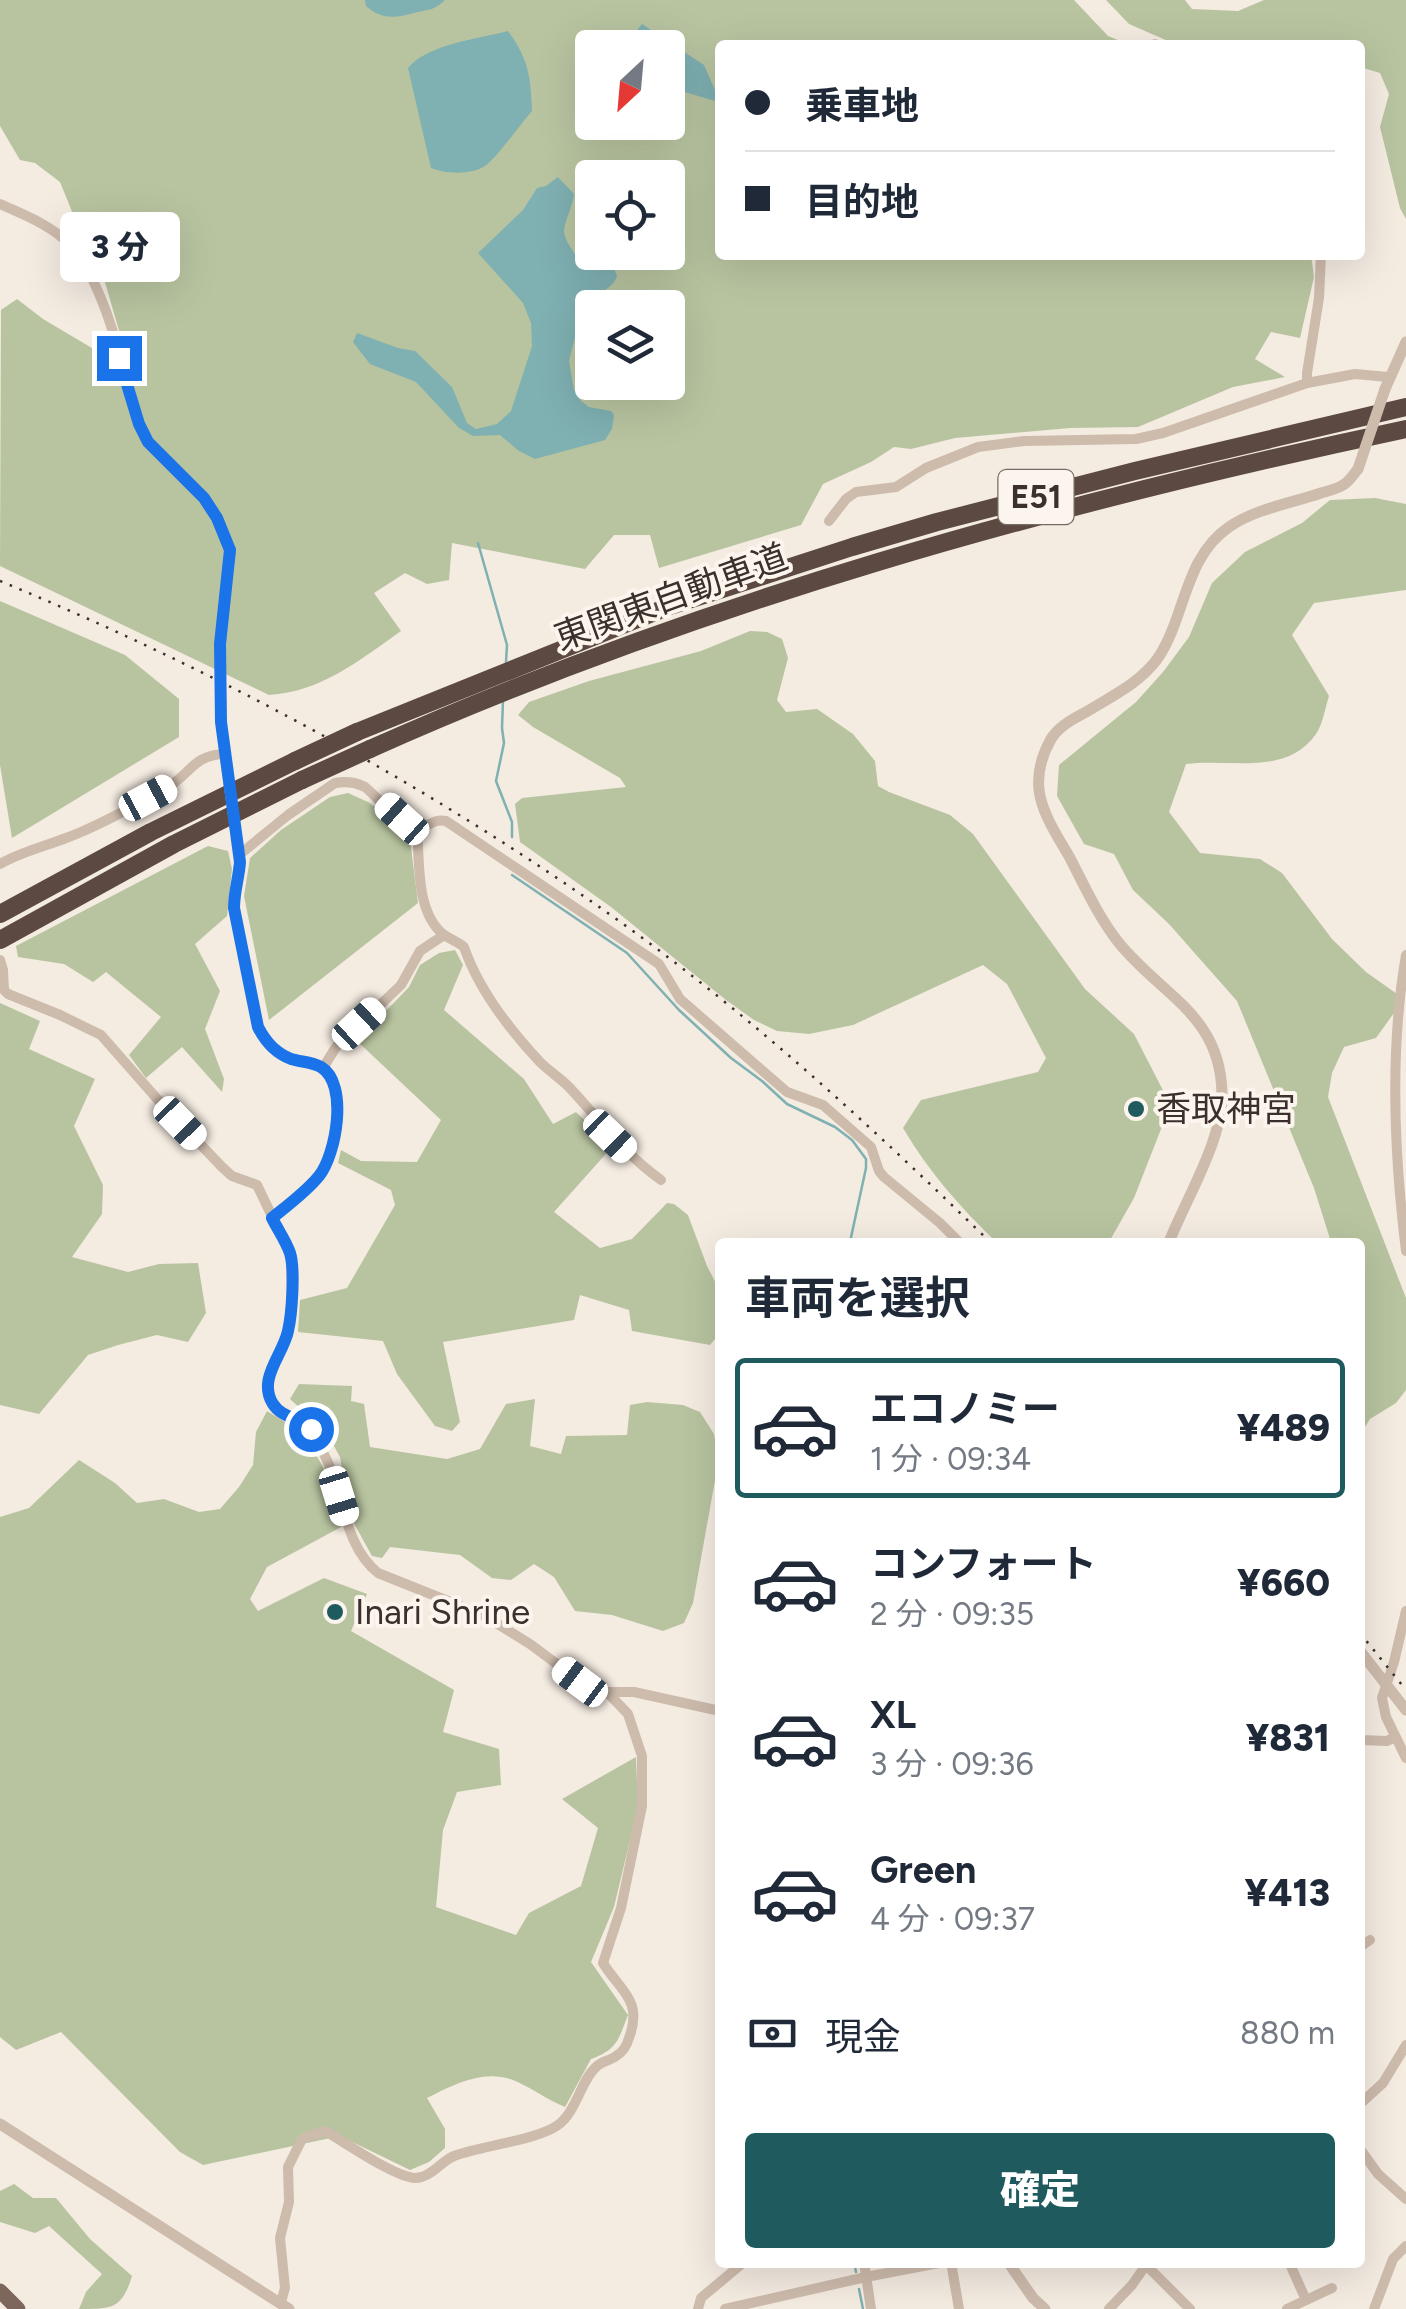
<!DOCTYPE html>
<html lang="ja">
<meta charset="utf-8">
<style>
:root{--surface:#fff;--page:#f6f6f7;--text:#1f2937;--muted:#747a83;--line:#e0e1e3;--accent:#1f5a5e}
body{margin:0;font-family:Figtree,"Noto Sans JP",sans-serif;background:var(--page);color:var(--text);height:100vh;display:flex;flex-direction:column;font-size:38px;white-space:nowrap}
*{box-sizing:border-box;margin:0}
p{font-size:32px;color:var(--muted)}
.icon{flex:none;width:55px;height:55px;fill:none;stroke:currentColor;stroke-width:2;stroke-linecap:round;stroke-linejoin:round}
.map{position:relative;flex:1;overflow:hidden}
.panel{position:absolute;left:715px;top:1238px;width:650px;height:1030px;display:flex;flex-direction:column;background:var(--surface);border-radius:10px;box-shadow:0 10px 40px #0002}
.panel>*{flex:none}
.top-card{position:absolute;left:715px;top:40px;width:650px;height:220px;border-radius:10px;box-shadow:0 10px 40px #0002;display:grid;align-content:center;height:220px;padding:0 30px;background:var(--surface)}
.needle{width:65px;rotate:206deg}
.controls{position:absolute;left:575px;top:30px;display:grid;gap:20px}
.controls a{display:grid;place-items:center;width:110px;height:110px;border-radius:10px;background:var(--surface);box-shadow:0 10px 40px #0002;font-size:50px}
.end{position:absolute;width:45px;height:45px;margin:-22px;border:12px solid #1a73e8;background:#fff;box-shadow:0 0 0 5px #fff}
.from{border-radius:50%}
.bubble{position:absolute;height:70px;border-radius:10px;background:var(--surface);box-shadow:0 10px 40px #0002;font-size:32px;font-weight:800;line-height:70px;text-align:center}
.car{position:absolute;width:30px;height:60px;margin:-30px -15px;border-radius:12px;box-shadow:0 0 8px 2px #0007;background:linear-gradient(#fff 24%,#345 0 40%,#fff 0 76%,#345 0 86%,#fff 0)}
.top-card b{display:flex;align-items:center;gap:35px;height:95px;font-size:38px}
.top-card b+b{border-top:2px solid var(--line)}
.top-card i{width:25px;height:25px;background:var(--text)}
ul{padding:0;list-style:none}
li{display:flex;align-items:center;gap:30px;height:140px;margin:0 20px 15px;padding:0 10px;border:5px solid transparent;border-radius:10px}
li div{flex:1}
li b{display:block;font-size:38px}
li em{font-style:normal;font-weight:800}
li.active{border-color:var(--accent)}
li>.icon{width:90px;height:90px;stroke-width:1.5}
h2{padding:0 30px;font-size:45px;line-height:120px}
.pay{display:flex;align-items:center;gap:25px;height:110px;padding:0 30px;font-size:38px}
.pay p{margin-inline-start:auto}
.button{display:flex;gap:20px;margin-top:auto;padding:20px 30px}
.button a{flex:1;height:115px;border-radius:10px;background:var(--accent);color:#fff;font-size:40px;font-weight:800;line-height:115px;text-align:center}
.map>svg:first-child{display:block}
</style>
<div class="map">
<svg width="1406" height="2309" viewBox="0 0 1406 2309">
<rect width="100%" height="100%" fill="#f4ebe1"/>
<g fill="#b8c4a0" fill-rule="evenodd">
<path d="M0,0H1074L1108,36L1130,45H720V255H1311L1314,277L1300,338L1271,332L1255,359L1285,377L1233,387L1138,427L1070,428L955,438L911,449L894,447L871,462L823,484L801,525L659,568L650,535H614L585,569L452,543L449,580L427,584L405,573L374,593L401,631C360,660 321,692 269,695L0,566L1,310L17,299L43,319L97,351L110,349L120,334L104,279L82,249L71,209L60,182L35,163L20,160L0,126ZM592,48H668V122H592ZM592,178H668V252H592ZM592,308H668V382H592Z"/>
<polygon points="1106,0 1185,0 1192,9 1238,11 1264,0 1406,0 1406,219 1400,208 1380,127 1389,94 1380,73 1360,67 1360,45 1177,45 1129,24"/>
<path d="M1375,498L1406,504V590L1314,603L1292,635L1329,696C1325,708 1323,724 1316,734C1286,777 1230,758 1186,764L1169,812L1200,853L1260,859L1282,873L1332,939L1366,972L1404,999L1376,1038L1344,1047L1332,1073L1328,1097L1406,1298V1390L1396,1403L1370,1419L1360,1435V1242H1331L1314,1188L1237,1001L1169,924L1133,890L1114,854L1084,844L1057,796L1059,765L1136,702L1163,672L1189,637L1212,583L1245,552L1302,523L1330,500Z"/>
<polygon points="0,601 125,655 179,699 179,737 12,838 0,765"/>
<path d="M750,631L767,632L782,639L788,658L777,700L786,712L817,709L853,734L875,761L878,786L889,792L950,815L973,834L1085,989L1134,1034L1168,1100L1163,1124L1134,1198L1109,1242H996C961,1208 928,1171 903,1128L921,1100L1038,1072L1046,1058L1007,984L983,965L853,1025L809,1034L777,1031L754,1020L726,1000L611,907L520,842L515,804L522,798L626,787L620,778L533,727L518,715L529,702L589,681L701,651Z"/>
<polygon points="348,793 368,802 409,832 418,903 269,1020 244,896 250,858 281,830 330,797"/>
<polygon points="208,846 228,851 232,869 227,916 195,944 220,991 205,1029 224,1079 222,1092 182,1047 146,1078 129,1055 161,1017 106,972 93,982 64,964 18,957 16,946"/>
<polygon points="455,950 463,965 444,1010 524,1079 553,1124 576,1112 612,1147 554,1212 600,1248 632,1239 667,1203 674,1204 688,1215 707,1266 720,1291 720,1333 710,1345 632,1331 629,1310 580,1295 574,1320 443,1342 460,1422 452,1431 435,1426 397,1374 383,1341 298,1332 300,1300 347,1288 395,1205 391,1190 338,1163 341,1150 361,1161 417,1162 441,1120 357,1041 409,987 420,965 439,953"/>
<polygon points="0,1003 40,1021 29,1049 95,1079 74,1126 103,1185 102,1214 72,1257 128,1272 159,1264 198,1263 206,1313 188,1342 157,1335 118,1345 88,1355 39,1414 0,1405"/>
<polygon points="299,1384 352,1386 351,1401 364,1404 370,1447 447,1459 480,1449 506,1404 535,1399 530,1446 561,1454 566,1436 627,1435 630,1405 647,1402 683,1405 700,1412 714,1434 719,1458 693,1603 684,1623 663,1631 612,1615 575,1611 554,1577 534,1564 511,1580 492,1578 460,1555 390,1547 382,1558 372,1556 351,1518 340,1457 327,1433 290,1399"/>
<path d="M267,1411L304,1433L323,1467L341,1527L267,1567L250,1599L258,1611L324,1578L367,1594L351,1631L454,1690L443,1732L499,1749L501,1785L457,1792L443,1830L436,1907L516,1935L529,1913L581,1886L598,1828L562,1799L636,1757L638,1807L614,1907L591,1962L628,2015C618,2040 618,2049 591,2059L565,2107C547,2100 531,2087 513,2080C483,2069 453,2085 427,2098L445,2129V2148L429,2162L410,2170L340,2136L203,2165L180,2152L61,2032L16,2050L0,2037V1517L29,1508L79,1460L115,1483L137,1503L164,1499L199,1512L220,1509L239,1487L253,1465L256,1432Z"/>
<path d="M14,2184L33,2198H56L90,2239L132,2276C122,2309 112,2309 79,2309L86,2292L102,2274L49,2226L35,2233L0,2222V2191Z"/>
</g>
<g fill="#7fb0b2">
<path d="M365,0H445C433,11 430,9 414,13C395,18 382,20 366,6Z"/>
<polygon points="642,24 704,65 718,97 715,101 668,87 668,48 639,47 634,34"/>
<path d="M508,31C528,58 531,77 532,111C523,121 495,160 485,166C471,175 446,174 431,168L408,68C428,44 478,39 508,31Z"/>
<path d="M558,177L574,194C573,205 564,223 564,231C564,239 572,249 576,256L612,263L617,276C612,291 591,297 577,304L575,312V337L569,361L574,390L580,400L589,407L611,411L614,415L612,429L605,440L535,459L519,451L500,435L473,436L459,428L416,382L370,364L353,342L357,333L398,348L415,351L452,387L467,423L476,429L497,424L511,411L532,346L531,323L523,303L478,253L523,210L537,188L546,186Z"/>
</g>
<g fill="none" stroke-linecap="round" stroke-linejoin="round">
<g stroke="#7fb0b2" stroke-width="2.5">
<polyline points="478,543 507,645 506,662"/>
<polyline points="503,700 502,728 504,743 496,781 512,822 512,837"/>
<polyline points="512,875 627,953 679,1010 731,1058 762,1081 787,1104 835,1127 852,1140 866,1159 866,1168 850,1242"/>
<polyline points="854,2262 856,2272"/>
<polyline points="859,2289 863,2309"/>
</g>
<g stroke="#cdbbac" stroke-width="10">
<polyline points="1155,44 1157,45"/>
<path d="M0,204C22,214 51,225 68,243C105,280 124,372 139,424L148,441L205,498L217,518L230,550L220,644"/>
<polyline points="1307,383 1307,373 1319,298 1321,255"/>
<polyline points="829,521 846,499 856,492 896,487 926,468 978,447 1024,441 1136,439 1163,433 1307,383 1355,374 1388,377"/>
<polyline points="221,723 225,759"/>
<path d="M417,828C420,861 415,912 444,935C450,939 458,942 464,947C478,988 510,1030 540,1062C549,1071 560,1078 569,1087C599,1119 624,1154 661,1180"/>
<path d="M239,851C241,871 234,888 234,908L258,1027C265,1041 275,1053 291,1059C301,1062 312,1062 321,1067C349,1084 336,1155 319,1176C306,1192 288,1205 272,1218"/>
<path d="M239,853L244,851L288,815L335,783C346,781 355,782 365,787C376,796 404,827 416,828C427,830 431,818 446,821L659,964L680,999L787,1092L823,1105L871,1147L879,1171L884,1177L940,1223L959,1242"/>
<path d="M0,864C21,852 43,847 66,838C101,825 133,806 165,789C192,774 191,756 224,754"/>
<path d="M1406,955C1389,1052 1394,1154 1406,1251"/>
<path d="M0,960L3,970L4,990L8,994L60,1015L101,1035L159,1101L222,1167L232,1176L257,1185L291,1256L292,1302L288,1335L271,1369L268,1388L269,1398L276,1409L306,1424L311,1429C317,1441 324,1453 329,1465C345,1502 345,1546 378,1573L483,1615L530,1644L581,1682L594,1689L607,1692H634L720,1711"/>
<polyline points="323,1068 336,1047 401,985 420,951 444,935"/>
<polyline points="1406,1611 1394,1662 1382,1698 1386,1717 1406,1758"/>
<polyline points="1360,1740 1387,1741 1395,1737"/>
<polyline points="1360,1947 1370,1940"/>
<polyline points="1360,2104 1383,2083 1406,2045"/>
<polyline points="1360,2149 1378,2174 1406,2199"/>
<polyline points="864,2262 871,2309"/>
<polyline points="951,2262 959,2309"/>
<polyline points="1289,2262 1306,2300"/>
<polyline points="1147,2266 1190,2309"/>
<path d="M281,2302L285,2288L280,2238L289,2202L288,2167L302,2139L325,2131C346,2143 393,2176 414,2178C430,2179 441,2161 454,2156C480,2146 538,2140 558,2125C577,2111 581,2080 596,2067C601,2061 610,2061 616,2056C623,2052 627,2045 629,2038C643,2000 621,1992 603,1963L621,1908L642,1806V1756L628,1714L607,1692"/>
<polyline points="698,2309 701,2298 744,2262"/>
<polyline points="725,2309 866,2277 944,2262"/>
<polyline points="1109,2309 1132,2285 1148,2262"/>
<polyline points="1287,2309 1332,2288"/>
<polyline points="1374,2309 1393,2259 1406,2246"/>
</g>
<g stroke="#cdbbac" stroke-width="11">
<polyline points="1385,389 1406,342"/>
<path d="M1169,1242C1186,1199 1223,1139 1222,1094C1221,1015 1162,996 1119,943C1099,918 1085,887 1070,858C1058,837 1042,814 1039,790C1037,772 1042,755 1051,739C1059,726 1073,719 1086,712C1112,696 1140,683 1158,658C1186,616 1184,558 1229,527C1255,509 1292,503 1321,493C1328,491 1337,489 1343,485C1349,482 1353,475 1358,469"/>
<polyline points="1360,1651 1406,1710"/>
<polyline points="0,2124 289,2309"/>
<polyline points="1008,2262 1033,2298 1045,2309"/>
</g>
<polyline stroke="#7d675c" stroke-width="15" points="0,2291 18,2309"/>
<g stroke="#5c4a42" stroke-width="18">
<polyline points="357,732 670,606 852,547 937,522 1135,471 1406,407"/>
<path d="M370,749C701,601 1052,504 1406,429"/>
<polyline points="0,914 151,832 295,761"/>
<polyline points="0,940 174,844 302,780"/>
</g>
<g stroke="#3b302b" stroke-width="2.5" stroke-dasharray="2.5 8" stroke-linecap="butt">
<path d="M0,581C213,669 417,779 605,911C744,1009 869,1124 990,1242"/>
<polyline points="1360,1633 1406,1690"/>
</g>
<g stroke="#cdbbac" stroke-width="10">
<polyline points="220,644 221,723"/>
<polyline points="225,760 238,849"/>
</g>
<polyline stroke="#cdbbac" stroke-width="11" points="1358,469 1385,389"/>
<g stroke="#5c4a42" stroke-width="18">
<polyline points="295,761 357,732"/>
<polyline points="302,780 370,749"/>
</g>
</g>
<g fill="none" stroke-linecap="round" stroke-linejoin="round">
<path stroke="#1a73e8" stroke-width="12" d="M119,358L139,424L148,442L204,498L217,518L230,550L220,644L221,722L240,862C239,877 234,892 234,908L258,1027C265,1041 275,1053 291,1059C301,1062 312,1062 321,1067C349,1084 336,1155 319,1176C306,1192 288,1205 272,1218C278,1230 286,1241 290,1253C295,1269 292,1314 288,1331C283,1355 257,1379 273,1404C282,1418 300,1418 311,1429"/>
</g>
<g fill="#1f5a5e" stroke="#fbf5ee" stroke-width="4">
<circle cx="1136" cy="1109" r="10"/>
<circle cx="335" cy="1612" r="10"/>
</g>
<g text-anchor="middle" stroke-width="8" stroke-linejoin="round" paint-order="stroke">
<rect fill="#fbf5ee" stroke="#756b66" stroke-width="2.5" x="998.5" y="470" width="75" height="54" rx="8"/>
<g font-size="32" font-weight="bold" fill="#3b302b">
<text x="1036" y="508">E51</text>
</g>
<g font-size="35" fill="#3b302b" stroke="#fbf5ee">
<text transform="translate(671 597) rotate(-20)" y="12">東関東自動車道</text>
</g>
<g font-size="35" fill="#3b302b" stroke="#fbf5ee" text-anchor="start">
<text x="1156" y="1121">香取神宮</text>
<text x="355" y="1624">Inari Shrine</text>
</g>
</g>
</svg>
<div class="controls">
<a><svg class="needle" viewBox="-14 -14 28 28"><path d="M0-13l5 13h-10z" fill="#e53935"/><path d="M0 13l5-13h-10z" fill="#747a83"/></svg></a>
<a><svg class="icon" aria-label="locate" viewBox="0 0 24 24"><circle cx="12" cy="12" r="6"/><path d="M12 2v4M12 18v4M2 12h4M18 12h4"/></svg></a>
<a><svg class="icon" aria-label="layers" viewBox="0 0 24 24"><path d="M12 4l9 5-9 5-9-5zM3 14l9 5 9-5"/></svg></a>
</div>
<i class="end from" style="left:311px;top:1429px"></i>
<i class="end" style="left:119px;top:358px"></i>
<div class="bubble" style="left:60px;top:212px;width:120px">3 分</div>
<i class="car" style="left:148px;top:798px;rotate:62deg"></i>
<i class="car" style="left:402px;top:819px;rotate:312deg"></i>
<i class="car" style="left:359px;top:1024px;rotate:47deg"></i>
<i class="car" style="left:180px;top:1123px;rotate:136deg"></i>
<i class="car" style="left:610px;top:1136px;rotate:134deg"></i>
<i class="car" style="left:339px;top:1496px;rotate:163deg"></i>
<i class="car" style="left:580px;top:1682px;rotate:307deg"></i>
<div class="top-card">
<b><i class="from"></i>乗車地</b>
<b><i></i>目的地</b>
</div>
<section class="panel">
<h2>車両を選択</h2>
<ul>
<li class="active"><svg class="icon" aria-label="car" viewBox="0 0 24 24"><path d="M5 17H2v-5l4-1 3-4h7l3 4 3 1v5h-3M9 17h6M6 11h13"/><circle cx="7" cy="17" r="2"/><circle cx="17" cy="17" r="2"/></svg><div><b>エコノミー</b><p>1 分 · 09:34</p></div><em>¥489</em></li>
<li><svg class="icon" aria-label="car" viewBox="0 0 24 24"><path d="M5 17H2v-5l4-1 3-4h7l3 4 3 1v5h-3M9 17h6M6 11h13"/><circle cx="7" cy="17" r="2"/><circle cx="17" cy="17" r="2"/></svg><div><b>コンフォート</b><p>2 分 · 09:35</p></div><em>¥660</em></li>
<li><svg class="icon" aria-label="car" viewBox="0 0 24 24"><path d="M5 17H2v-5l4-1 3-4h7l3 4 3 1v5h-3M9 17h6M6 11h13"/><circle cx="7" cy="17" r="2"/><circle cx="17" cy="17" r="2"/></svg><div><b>XL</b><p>3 分 · 09:36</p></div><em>¥831</em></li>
<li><svg class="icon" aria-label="car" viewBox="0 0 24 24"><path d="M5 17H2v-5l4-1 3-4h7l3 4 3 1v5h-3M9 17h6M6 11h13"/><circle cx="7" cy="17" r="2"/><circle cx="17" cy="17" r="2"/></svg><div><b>Green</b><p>4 分 · 09:37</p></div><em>¥413</em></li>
</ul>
<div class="pay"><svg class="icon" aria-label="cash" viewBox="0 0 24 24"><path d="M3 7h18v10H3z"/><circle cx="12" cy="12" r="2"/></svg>現金<p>880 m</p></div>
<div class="button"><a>確定</a></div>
</section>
</div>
